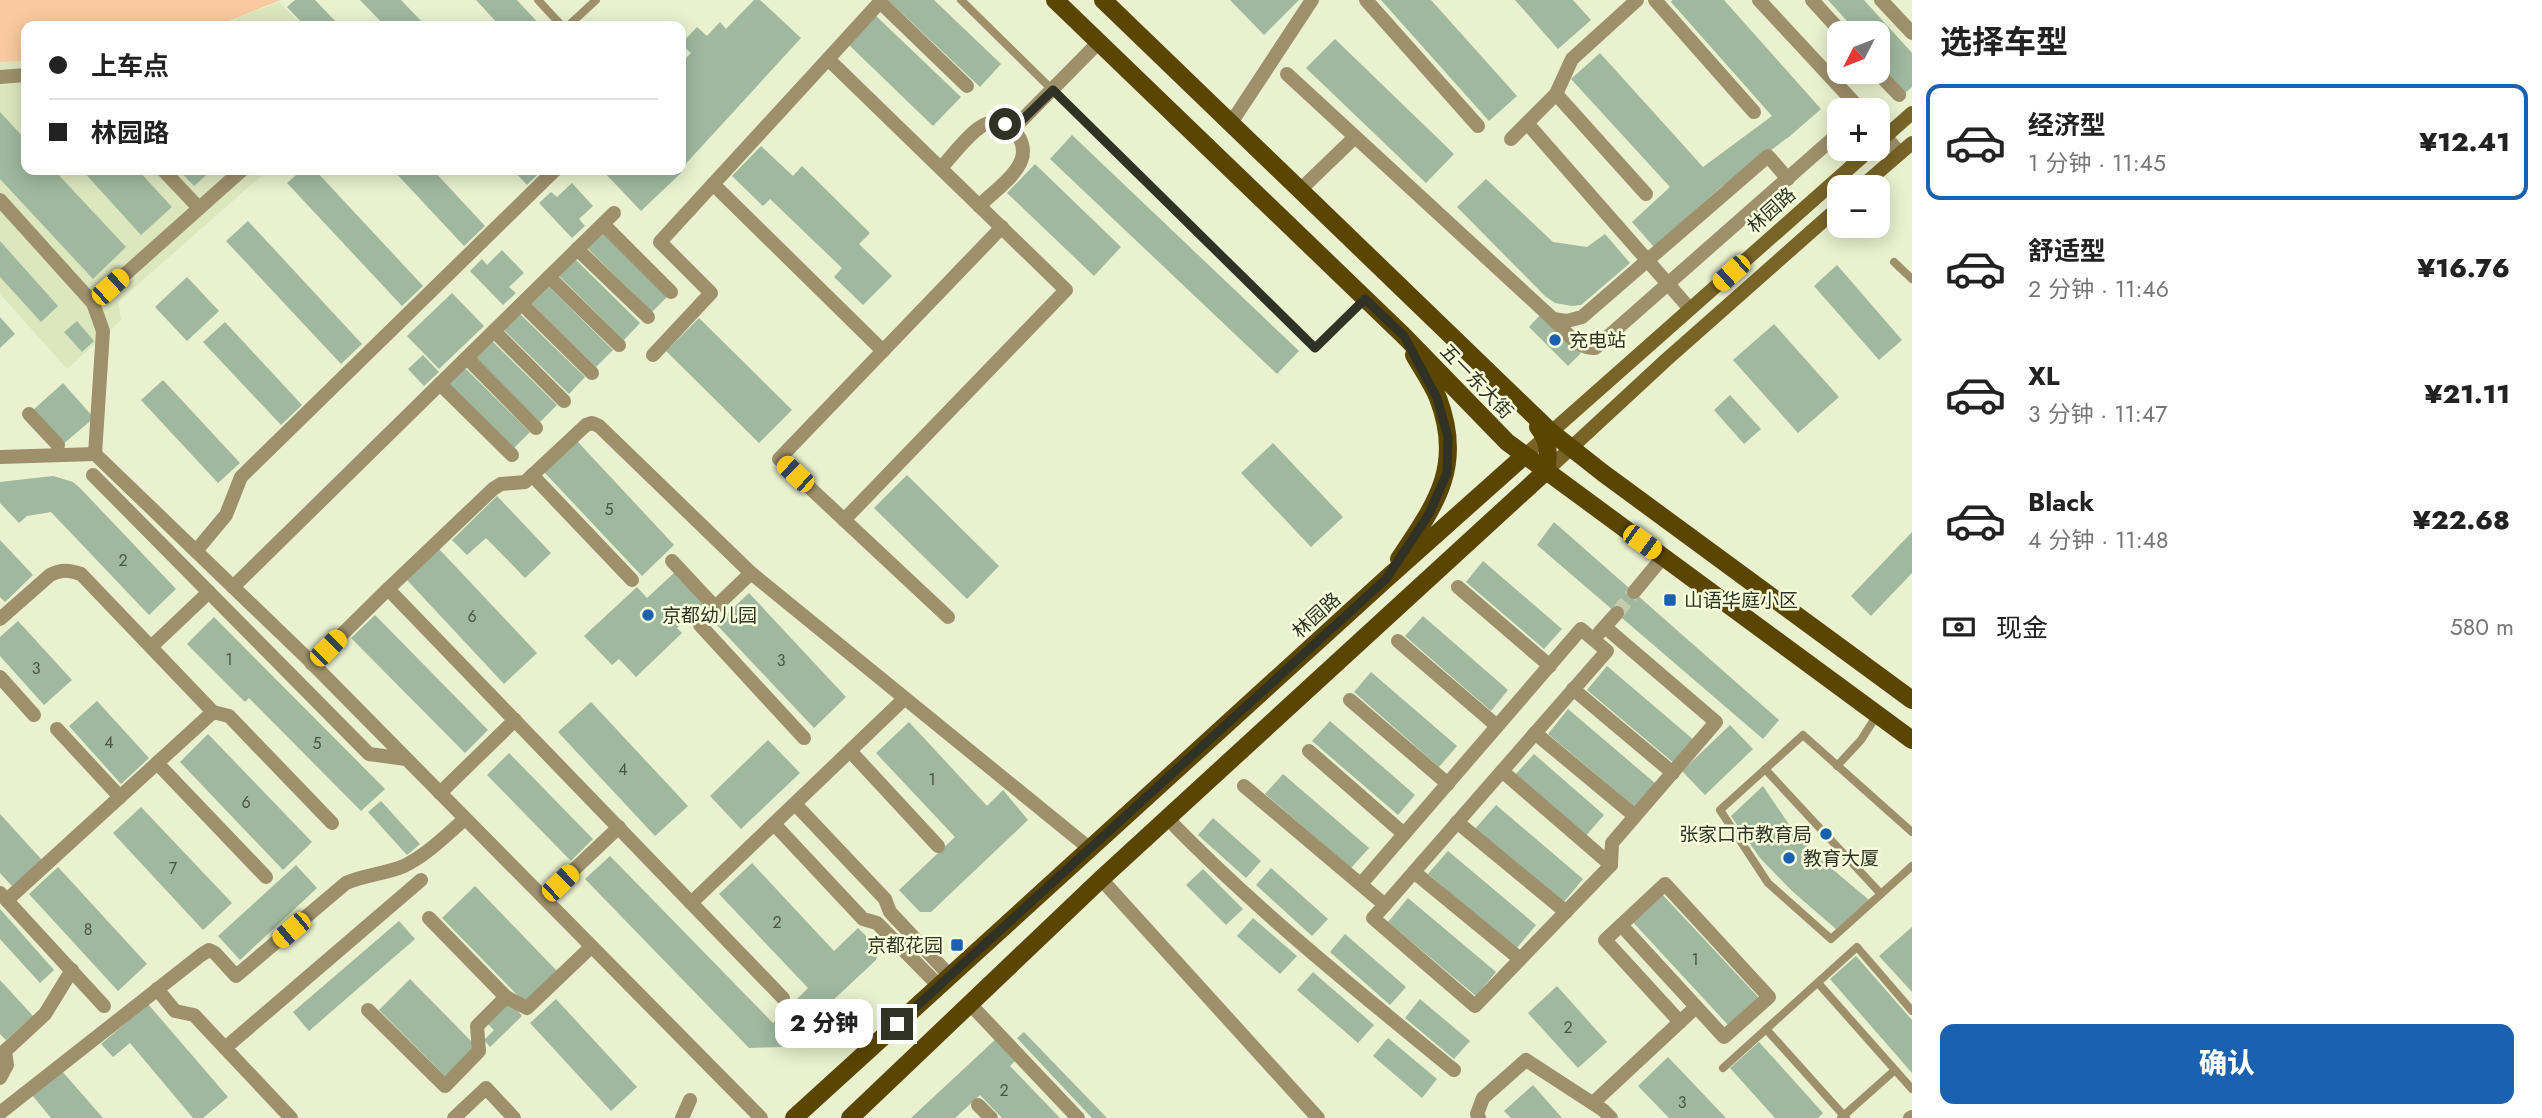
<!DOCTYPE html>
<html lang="zh">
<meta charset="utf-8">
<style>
:root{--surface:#fff;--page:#f2f2f2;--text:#222;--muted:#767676;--line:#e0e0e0;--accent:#1b61b1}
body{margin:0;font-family:Jost,"Noto Sans SC",sans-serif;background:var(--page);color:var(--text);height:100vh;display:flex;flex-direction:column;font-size:26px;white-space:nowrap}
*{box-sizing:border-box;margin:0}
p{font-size:23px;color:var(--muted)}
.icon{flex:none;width:38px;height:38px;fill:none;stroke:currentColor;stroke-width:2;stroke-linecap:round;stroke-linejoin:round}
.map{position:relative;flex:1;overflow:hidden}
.drawer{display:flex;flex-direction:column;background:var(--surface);width:630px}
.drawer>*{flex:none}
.hud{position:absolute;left:21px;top:21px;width:665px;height:154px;border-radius:14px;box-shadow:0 4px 18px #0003;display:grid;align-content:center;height:154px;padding:0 28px;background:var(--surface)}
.needle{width:46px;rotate:228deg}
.controls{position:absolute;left:1827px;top:21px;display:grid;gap:14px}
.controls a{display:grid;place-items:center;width:63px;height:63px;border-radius:14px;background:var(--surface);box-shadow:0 4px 18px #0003;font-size:35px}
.end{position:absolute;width:32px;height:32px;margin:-16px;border:9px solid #2f3225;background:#fff;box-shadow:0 0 0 4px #fff}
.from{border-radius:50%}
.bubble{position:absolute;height:49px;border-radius:14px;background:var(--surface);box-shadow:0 4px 18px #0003;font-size:23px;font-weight:800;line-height:49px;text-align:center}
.car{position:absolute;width:21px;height:42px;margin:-21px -10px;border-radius:9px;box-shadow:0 0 5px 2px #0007;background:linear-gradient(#f5c518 24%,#345 0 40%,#f5c518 0 76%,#345 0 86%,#f5c518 0)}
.hud b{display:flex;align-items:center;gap:24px;height:66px;font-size:26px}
.hud b+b{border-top:2px solid var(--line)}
.hud i{width:18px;height:18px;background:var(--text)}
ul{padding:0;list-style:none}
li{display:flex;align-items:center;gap:21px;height:116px;margin:0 14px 10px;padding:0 14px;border:4px solid transparent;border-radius:14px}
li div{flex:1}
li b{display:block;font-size:26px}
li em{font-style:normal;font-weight:800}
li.on{border-color:var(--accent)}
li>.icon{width:63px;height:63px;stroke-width:1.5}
h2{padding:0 28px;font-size:32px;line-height:84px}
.pay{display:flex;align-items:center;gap:18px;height:77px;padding:0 28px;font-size:26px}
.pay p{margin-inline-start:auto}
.cta{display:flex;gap:14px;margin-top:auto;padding:14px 28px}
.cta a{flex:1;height:80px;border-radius:14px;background:var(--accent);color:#fff;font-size:28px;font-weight:800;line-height:80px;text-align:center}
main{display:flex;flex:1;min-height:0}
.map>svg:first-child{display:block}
</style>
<main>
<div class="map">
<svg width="1912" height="1118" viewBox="0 0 1912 1118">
<rect width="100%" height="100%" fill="#e9f1cf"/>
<g fill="#dde7be">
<polygon points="279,2 302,26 216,26"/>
<polygon points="26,61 26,170 268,170 118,302 121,320 67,369 0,294 0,62"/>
</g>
<polygon fill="#f9ca9f" points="0,0 281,0 216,26 26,26 26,61 0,62"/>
<g fill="#9fb89f">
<polygon points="295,0 315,0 340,26 305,26 287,7"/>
<polygon points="360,0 401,0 426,26 385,26"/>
<polygon points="476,0 517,0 541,26 500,26"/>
<polygon points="754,0 760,0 801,38 681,169 681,77 686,71 681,63 691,53 681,44 697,27 707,36 720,22 726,29"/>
<polygon points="888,0 934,0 1001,64 980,87"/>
<polygon points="1230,0 1299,0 1264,35"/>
<polygon points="1381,0 1431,0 1517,96 1489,121"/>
<polygon points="1515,0 1573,0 1591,20 1558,49"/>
<polygon points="1672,0 1724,0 1821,109 1790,136 1721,187 1654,247 1632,222 1670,187 1571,79 1600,53 1703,167 1772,116 1671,2"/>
<polygon points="1828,0 1864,0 1912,53 1912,87 1904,94 1880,68 1885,63 1878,55 1878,33 1858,33"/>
<polygon points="874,14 961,97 933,126 847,43"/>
<polygon points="1335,39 1454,154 1426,183 1306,68"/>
<polygon points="0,112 26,140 26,170 54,170 126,247 93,279 0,179"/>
<polygon points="1072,135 1299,351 1277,374 1050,159"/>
<polygon points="761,146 793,176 802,166 870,233 859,244 892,276 863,305 834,277 842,268 770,199 763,206 732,176"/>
<polygon points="1035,164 1121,247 1094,276 1007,193"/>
<polygon points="82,170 138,170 172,207 141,235"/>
<polygon points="179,170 212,170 194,186"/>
<polygon points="302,170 315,170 423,286 402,306 287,183"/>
<polygon points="393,170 433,170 485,226 464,246"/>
<polygon points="513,170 542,170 527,185"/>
<polygon points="602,170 680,170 681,173 641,211"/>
<polygon points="1486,179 1553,242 1587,247 1605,234 1630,263 1581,305 1572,306 1555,303 1545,296 1457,207"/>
<polygon points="572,183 593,206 579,219 585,226 572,238 539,203 551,192 557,197"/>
<polygon points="248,221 362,344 341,364 226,241"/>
<polygon points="602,229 669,295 652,312 585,246"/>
<polygon points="0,241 58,306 41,322 0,277"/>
<polygon points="502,250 524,273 509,287 516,293 503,305 470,271 482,259 487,265"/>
<polygon points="573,257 640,323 624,340 557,274"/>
<polygon points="1837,265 1902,340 1879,360 1814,286"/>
<polygon points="187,277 219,311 187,341 155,307"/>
<polygon points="546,284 613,350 596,367 529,301"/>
<polygon points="452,293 484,326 439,369 407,336"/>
<polygon points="518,312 585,377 569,394 502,328"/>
<polygon points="1541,314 1581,353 1568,366 1529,327"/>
<polygon points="0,317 15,334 0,348"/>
<polygon points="699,318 792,410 759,443 666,351"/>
<polygon points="77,321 94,341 82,352 64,332"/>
<polygon points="225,322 302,405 281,425 203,342"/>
<polygon points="1774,324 1839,397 1798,433 1733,360"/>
<polygon points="490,339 557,405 540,422 473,356"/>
<polygon points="423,355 439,372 424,386 408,369"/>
<polygon points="463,366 530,432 513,449 446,383"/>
<polygon points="163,380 240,463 218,483 141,400"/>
<polygon points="63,383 94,418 62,445 32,411"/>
<polygon points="1730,395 1761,429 1744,444 1714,410"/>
<polygon points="577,441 674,545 642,576 544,472"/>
<polygon points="1273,443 1343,517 1311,547 1241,473"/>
<polygon points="907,475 999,566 967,599 874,508"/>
<polygon points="53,476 73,482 80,488 176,589 149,615 51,512 27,516 19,523 0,503 0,482"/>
<polygon points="497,496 551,553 525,578 486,538 467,555 452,540"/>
<polygon points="1554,522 1779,720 1763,739 1537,545"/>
<polygon points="1912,532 1912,573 1871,616 1851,596"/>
<polygon points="0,540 33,575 5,602 0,597"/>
<polygon points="439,549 537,653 504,684 407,580"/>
<polygon points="1483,561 1562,629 1544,649 1466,582"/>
<polygon points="675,572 704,603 677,628 682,633 636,677 619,659 612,665 584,636 637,587 647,598"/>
<polygon points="749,593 846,697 814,728 716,624"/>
<polygon points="375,615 488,730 465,753 351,638"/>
<polygon points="1423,616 1508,690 1491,711 1405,636"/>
<polygon points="214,617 385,789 361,811 249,698 245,702 187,644"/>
<polygon points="18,621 72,680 44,705 0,656 0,637"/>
<polygon points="1607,666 1695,741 1675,764 1587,690"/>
<polygon points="1371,672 1457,746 1439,767 1354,692"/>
<polygon points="97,701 149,758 121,784 69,726"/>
<polygon points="591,702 688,806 655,836 558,732"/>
<polygon points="1568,709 1656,784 1636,808 1548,734"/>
<polygon points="1330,721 1415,795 1398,815 1312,741"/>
<polygon points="909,722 987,806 1003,790 1028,820 931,912 920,912 899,890 955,837 876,753"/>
<polygon points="1730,725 1753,749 1705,795 1682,771"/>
<polygon points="208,734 312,842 283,870 180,762"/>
<polygon points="768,740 800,773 741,829 710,796"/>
<polygon points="509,753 593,839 571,861 487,775"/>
<polygon points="1534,754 1604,815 1583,839 1513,777"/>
<polygon points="1283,774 1369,848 1351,868 1265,794"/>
<polygon points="1763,786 1792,829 1818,857 1869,900 1836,929 1792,891 1760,858 1731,816"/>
<polygon points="381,801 420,844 407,855 368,812"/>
<polygon points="1496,805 1583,879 1563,903 1475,829"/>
<polygon points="141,807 232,903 203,930 113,833"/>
<polygon points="0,814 42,860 12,886 0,873"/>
<polygon points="1213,818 1261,861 1246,878 1198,835"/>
<polygon points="1448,851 1536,925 1516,949 1428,874"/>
<polygon points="610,856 773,1023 808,988 719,894 752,863 834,951 858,928 879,949 876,960 783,1047 749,1048 585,879"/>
<polygon points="296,865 317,888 240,960 218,936"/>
<polygon points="58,867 147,964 118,991 29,894"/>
<polygon points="1271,868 1328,919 1312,936 1256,885"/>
<polygon points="1203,869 1243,909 1226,925 1186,885"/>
<polygon points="475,886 558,972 526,1004 442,918"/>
<polygon points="1661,893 1759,998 1729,1026 1631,920"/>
<polygon points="1408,898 1496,972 1476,996 1388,922"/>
<polygon points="0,909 54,970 40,983 0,939"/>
<polygon points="1253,918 1297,956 1280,974 1237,936"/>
<polygon points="399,921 415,939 309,1031 293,1012"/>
<polygon points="1912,927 1912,992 1879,956"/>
<polygon points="1345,934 1406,987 1390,1005 1330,952"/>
<polygon points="1856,956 1912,1020 1912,1073 1830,979"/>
<polygon points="1313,972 1374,1025 1358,1043 1297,990"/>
<polygon points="410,979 476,1046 445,1076 379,1010"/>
<polygon points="0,980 33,1016 6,1040 0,1034"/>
<polygon points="1557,986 1607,1042 1578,1068 1528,1013"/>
<polygon points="556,999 637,1087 611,1111 530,1023"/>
<polygon points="1420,999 1470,1041 1454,1059 1405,1018"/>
<polygon points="510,1002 522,1016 490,1047 484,1040 494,1030 488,1024"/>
<polygon points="148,1004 228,1097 203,1118 193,1118 130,1043 113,1057 101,1044"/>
<polygon points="1024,1032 1107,1118 1092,1118 1017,1038"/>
<polygon points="997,1038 1018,1058 1010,1066 1060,1118 1002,1118 980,1095 955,1118 911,1118"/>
<polygon points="1388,1038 1437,1079 1422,1098 1373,1056"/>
<polygon points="1759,1042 1823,1113 1818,1118 1775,1118 1730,1068"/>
<polygon points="1668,1057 1726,1118 1669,1118 1638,1086"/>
<polygon points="61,1070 103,1118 51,1118 32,1095"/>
<polygon points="1533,1085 1562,1118 1511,1118 1504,1111"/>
</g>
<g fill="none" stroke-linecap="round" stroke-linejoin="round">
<polyline stroke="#c4cbad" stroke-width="14" stroke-dasharray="14 7" stroke-linecap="butt" points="1617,613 1634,592"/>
<g stroke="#9e906b" stroke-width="8">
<polyline points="538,0 562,26"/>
<polyline points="961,0 1315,348 1365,299"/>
<polyline points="568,26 596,0"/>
<polyline points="1894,262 1912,279"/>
<polyline points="1837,766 1861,740 1877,715"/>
<polyline points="1765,769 1881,894"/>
<polyline points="1912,832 1803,735 1720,810 1768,883 1831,939 1912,866"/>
<polyline points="1818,983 1912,1089"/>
<polyline points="1766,1029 1846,1118"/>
<polyline points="1723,1068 1857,947 1912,1011"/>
<polyline points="1841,1118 1895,1070"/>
</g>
<g stroke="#9e906b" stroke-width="14">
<polyline points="1366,0 1478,126"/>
<polyline points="1655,0 1754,112"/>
<polyline points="1759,0 1861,110"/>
<polyline points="1812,0 1842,33"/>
<polyline points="1881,0 1912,33"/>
<polyline points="828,59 880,2 967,86"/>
<polyline points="1877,72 1899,95"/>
<polyline points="1287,74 1553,319 1567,321 1582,317 1768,156 1788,179"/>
<polyline points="0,77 26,75"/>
<polyline points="1556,94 1646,194"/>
<polyline points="1231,123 1312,0"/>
<polyline points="1527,123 1690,309"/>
<polyline points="1878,128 1900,153"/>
<polyline points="1013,129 1099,42"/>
<polyline points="1511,139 1556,94 1572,59 1637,0"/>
<path d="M941,168C953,155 965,138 979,128C1001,111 1031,137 1021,161C1014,178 992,193 979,206"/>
<polyline points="163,170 199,208"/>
<polyline points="713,184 883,351"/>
<polyline points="1300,190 1355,137"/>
<polyline points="0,200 93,303"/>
<polyline points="603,224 671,292"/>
<polyline points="577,249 648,317"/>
<polyline points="549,277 619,345"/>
<polyline points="522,304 592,373"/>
<path d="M1553,319C1565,331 1578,349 1595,348L1839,133"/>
<polyline points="494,331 564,401"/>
<polyline points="653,355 711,293 660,242 828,59 1066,290 844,520"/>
<polyline points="467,358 536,428"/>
<polyline points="440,384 512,455"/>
<polyline points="29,414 58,445"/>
<polyline points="0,457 95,454 103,331 93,303 242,170"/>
<polyline points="93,475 369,754 406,759"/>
<polyline points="532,475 632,580"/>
<polyline points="196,551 226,515 241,477 555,170"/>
<polyline points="672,561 715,607"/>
<polyline points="751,573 708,614 700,625 804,738"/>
<polyline points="233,587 614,213"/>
<polyline points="1458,587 1550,666"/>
<polyline points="1634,592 1663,557"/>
<polyline points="948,617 779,459 1002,227"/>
<path d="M0,619L50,575C62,569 69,570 81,574L213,712L229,716L332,823"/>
<polyline points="1599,633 1617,613"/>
<polyline points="1398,641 1497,726"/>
<polyline points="152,646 209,592"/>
<polyline points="312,664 388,589"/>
<polyline points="0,677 34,715"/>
<polyline points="1573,689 1673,773"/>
<polyline points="1350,700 1448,784"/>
<polyline points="57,729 120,797"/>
<polyline points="1535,733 1635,816"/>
<polyline points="1309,751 1404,834"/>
<polyline points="851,752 938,846"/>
<polyline points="157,763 266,877"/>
<polyline points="1502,771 1611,865"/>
<polyline points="1244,786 1385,905 1607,651 1581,629 1361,884"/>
<polyline points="440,793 515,720"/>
<polyline points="796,805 885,899 890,912 950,976"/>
<path d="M1167,818C1256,910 1355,989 1454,1070"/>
<polyline points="1457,822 1566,912"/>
<polyline points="775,825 863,919 877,923 939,986"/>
<polyline points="1414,872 1520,959"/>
<polyline points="1101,879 1318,1118"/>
<polyline points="0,893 104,1006"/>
<polyline points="544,898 619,827"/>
<polyline points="7,900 213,712"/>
<polyline points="691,903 904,699"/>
<polyline points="1385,905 1373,918 1475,1006 1611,865 1612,843 1716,722 1605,627"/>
<polyline points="1621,925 1724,1037 1769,997 1665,884 1605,940 1680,1022"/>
<polyline points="157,989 175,1011 194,1015 225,1048"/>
<polyline points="506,997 527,1008 591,947"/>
<polyline points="783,998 388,589 493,489 501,484 525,482 586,425 592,423 599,426 751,573 1089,848"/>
<polyline points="970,1004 1078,1118"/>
<polyline points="368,1010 445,1086 479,1051 477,1026 506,997 429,918"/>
<polyline points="0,1078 7,1065 5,1051 45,1014 72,970"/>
<polyline points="1593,1103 1696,1007"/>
<polyline points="978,1105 991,1118"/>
<path d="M0,1113L201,955L209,950L215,953L236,976L346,883C364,875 385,874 404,866C427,855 446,835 465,819"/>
<polyline points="291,1118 225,1048 421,880"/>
<polyline points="454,1118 486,1088 514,1118"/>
<polyline points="682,1118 690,1100"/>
<polyline points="1479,1118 1477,1114 1483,1098 1526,1060 1603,1110 1611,1118"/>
</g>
<g stroke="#9e906b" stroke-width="14">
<polyline points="95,454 307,658 761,1118"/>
<polyline points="1910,1118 1912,1117"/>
</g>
<g stroke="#786427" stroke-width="14">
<polyline points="1878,143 1912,113"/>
<polyline points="1861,187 1912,143"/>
<polyline points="1524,456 1871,149"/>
<polyline points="1546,471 1666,360 1839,207"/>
</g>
<g stroke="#5a4600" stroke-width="18">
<polyline points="1055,0 1404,336 1507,442 1912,740"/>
<polyline points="1103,0 1551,432 1603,473 1912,700"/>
<path d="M1399,559C1436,504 1464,466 1438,398C1432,383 1422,369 1414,355"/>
<polyline points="794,1118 1386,579 1524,456"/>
<path d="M850,1118L1101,879L1546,471C1549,453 1549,441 1538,427"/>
</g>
</g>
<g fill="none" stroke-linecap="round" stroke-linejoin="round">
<polyline stroke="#2f3225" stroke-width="9" points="897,1024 1386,579 1429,514 1447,473 1448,437 1437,398 1404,336 1365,299 1315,348 1053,90 1013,129 1005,124"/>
</g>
<g fill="#1b61b1" stroke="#f6fedc" stroke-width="2.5">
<circle cx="1555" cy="340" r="7"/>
<rect x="1663" y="593" width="14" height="14" rx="3.5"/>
<circle cx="648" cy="615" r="7"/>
<circle cx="1826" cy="834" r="7"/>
<circle cx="1789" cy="858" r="7"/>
<rect x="950" y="938" width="14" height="14" rx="3.5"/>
</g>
<g text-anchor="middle" stroke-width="5" stroke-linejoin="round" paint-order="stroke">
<g font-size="16" fill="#4b5444">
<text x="609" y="515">5</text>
<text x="123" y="566">2</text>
<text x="472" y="622">6</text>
<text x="229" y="665">1</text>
<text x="781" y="666">3</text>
<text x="36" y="674">3</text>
<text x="109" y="748">4</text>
<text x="317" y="749">5</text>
<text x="623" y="775">4</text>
<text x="932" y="785">1</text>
<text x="246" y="808">6</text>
<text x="173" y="874">7</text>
<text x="777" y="928">2</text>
<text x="88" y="935">8</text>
<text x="1695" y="965">1</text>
<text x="1568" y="1033">2</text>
<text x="1004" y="1096">2</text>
<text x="1682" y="1108">3</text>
</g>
<g font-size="19" fill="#2f3225" stroke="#f6fedc">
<text transform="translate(1771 210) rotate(-42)" y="7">林园路</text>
<text transform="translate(1477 381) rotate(46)" y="7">五一东大街</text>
<text transform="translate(1316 615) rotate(-42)" y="7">林园路</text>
</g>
<g font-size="19" fill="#2f3225" stroke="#f6fedc" text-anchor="start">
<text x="1569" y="347">充电站</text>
<text x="1684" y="607">山语华庭小区</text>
<text x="662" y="622">京都幼儿园</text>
<text x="1812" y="841" text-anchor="end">张家口市教育局</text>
<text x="1803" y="865">教育大厦</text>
<text x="943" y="952" text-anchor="end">京都花园</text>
</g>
</g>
</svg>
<div class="controls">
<a><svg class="needle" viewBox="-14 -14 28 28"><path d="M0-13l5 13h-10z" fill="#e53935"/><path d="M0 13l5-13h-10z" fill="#767676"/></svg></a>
<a>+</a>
<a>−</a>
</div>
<i class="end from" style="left:1005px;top:124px"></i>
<i class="end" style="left:897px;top:1024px"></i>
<div class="bubble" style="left:775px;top:999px;width:98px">2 分钟</div>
<i class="car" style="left:1731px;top:273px;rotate:228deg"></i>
<i class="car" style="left:110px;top:287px;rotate:48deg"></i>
<i class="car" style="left:795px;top:474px;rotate:313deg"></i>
<i class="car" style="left:1642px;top:542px;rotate:126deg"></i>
<i class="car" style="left:328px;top:648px;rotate:45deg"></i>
<i class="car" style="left:560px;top:883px;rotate:46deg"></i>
<i class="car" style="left:291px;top:930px;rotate:230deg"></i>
<div class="hud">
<b><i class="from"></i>上车点</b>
<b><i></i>林园路</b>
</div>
</div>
<section class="drawer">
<h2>选择车型</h2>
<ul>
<li class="on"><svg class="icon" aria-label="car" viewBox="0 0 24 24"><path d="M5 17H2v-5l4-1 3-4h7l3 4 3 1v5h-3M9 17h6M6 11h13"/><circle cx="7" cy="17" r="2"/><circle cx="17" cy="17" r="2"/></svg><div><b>经济型</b><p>1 分钟 · 11:45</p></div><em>¥12.41</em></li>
<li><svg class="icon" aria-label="car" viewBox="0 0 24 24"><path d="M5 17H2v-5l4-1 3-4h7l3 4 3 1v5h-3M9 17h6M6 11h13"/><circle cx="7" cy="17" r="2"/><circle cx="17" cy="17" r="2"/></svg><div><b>舒适型</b><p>2 分钟 · 11:46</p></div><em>¥16.76</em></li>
<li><svg class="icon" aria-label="car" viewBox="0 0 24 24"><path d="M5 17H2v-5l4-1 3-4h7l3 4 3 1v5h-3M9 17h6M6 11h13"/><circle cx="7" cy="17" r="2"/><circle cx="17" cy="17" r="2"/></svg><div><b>XL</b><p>3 分钟 · 11:47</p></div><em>¥21.11</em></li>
<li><svg class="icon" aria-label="car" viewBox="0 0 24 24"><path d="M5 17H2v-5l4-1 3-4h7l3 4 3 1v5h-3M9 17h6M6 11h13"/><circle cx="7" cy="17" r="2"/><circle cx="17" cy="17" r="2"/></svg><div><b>Black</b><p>4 分钟 · 11:48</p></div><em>¥22.68</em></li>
</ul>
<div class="pay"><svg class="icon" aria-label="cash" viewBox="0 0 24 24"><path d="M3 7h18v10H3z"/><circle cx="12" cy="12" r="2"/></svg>现金<p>580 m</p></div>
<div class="cta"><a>确认</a></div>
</section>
</main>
